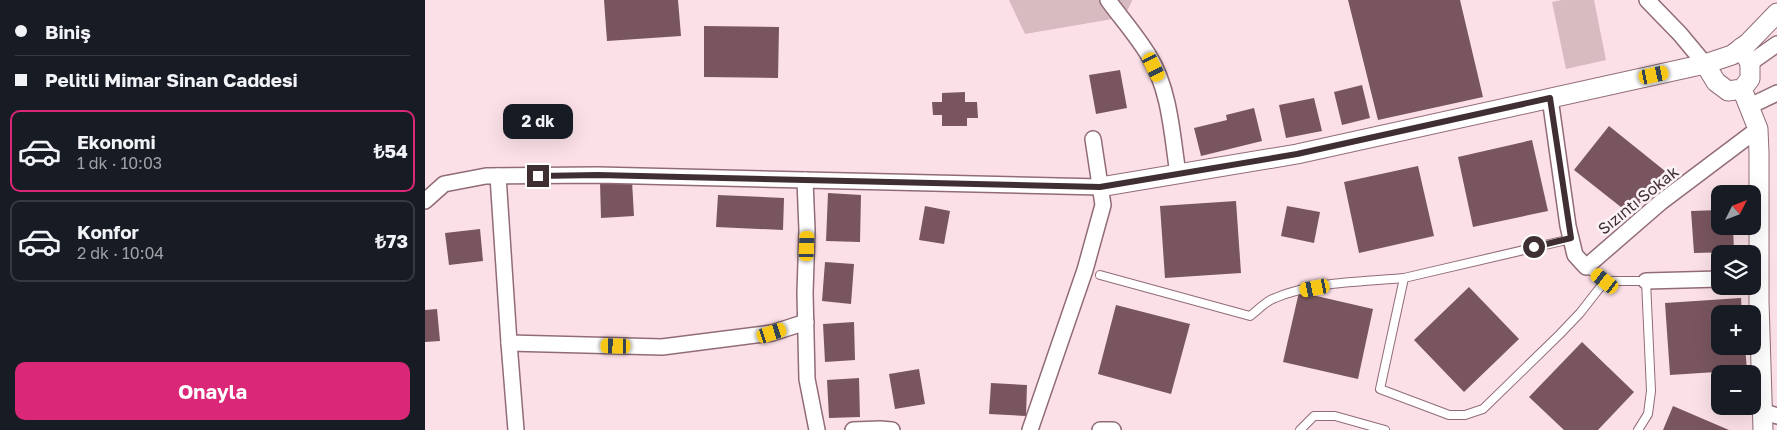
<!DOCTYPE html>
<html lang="tr">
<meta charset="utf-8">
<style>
:root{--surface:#171b24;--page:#20242c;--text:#f1f3f6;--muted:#9ea1a6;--line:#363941;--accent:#db2777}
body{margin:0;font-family:"Golos Text",sans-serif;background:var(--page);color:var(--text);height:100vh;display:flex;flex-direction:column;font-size:19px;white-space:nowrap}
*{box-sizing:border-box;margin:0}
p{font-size:16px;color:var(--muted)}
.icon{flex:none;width:28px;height:28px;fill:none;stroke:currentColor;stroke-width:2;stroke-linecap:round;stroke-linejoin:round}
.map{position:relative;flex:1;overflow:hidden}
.side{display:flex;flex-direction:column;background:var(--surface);width:425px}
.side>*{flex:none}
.banner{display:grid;align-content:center;height:110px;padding:0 15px;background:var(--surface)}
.needle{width:32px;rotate:48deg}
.tools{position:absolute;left:1286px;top:185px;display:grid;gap:10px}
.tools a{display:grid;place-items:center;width:50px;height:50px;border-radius:10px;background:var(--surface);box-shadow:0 5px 20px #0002;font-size:25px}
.end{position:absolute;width:22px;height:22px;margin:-11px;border:6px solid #3f2f33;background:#fff;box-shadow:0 0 0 2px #fff}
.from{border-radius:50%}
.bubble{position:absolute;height:35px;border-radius:10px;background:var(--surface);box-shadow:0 5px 20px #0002;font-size:16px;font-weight:700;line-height:35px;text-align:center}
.car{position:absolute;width:15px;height:30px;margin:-15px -8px;border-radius:6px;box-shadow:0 0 4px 1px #0007;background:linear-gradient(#f5c518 24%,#345 0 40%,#f5c518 0 76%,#345 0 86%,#f5c518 0)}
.banner b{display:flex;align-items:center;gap:18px;height:48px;font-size:19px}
.banner b+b{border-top:1px solid var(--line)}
.banner i{width:12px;height:12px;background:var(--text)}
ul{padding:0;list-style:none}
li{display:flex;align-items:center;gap:15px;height:82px;margin:0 10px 8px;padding:0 5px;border:2px solid var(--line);border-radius:10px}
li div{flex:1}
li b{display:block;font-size:19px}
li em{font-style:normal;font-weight:700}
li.current{border-color:var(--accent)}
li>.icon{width:45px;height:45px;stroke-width:1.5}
.action{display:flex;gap:10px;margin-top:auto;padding:10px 15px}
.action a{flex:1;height:58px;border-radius:10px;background:var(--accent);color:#fff;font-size:20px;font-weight:700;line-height:58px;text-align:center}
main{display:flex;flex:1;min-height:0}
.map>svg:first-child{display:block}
</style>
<main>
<section class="side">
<div class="banner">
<b><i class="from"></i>Biniş</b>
<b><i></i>Pelitli Mimar Sinan Caddesi</b>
</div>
<ul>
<li class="current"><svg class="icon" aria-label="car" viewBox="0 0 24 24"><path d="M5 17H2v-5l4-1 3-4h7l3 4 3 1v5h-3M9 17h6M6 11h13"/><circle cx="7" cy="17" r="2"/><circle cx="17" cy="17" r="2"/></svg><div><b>Ekonomi</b><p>1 dk · 10:03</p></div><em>₺54</em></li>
<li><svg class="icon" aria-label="car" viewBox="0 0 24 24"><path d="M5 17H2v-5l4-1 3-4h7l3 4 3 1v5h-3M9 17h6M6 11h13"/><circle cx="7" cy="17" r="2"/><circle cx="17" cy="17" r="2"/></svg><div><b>Konfor</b><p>2 dk · 10:04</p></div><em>₺73</em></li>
</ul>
<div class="action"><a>Onayla</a></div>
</section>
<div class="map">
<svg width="1352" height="430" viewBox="0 0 1352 430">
<rect width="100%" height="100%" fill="#fbe1e7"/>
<g fill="#d8bac1">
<polygon points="584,0 707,0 707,1 699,17 600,34"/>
<polygon points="1137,0 1169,0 1181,60 1141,69 1127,2"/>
</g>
<g fill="#79555f">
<polygon points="179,0 253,0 256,36 182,41"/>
<polygon points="923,0 1035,0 1058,97 953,120"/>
<polygon points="279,26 354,27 353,78 279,77"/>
<polygon points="695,70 702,108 671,114 664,75"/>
<polygon points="937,85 945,118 917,125 909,92"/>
<polygon points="540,92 540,102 552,102 553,118 542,118 542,126 517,126 517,115 508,115 507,102 517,102 517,93"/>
<polygon points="889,98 897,131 861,138 854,105"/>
<polygon points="829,108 837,141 776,156 769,128 802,120 801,115"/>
<polygon points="1184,126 1240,171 1206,215 1149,170"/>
<polygon points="1107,140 1123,211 1048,227 1033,157"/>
<polygon points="993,166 1009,236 934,253 919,182"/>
<polygon points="207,181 209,216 176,218 175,182"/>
<polygon points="403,193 436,195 435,242 401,241"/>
<polygon points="293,195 359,198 358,230 291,227"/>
<polygon points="811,201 816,273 740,278 735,206"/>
<polygon points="500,206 525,211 519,244 494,240"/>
<polygon points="862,206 895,212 889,243 856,236"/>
<polygon points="1295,210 1295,226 1308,226 1309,252 1269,253 1266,211"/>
<polygon points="55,229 58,261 24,265 20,233"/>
<polygon points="400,262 429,264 426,304 397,301"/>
<polygon points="1044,287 1094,339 1039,392 989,340"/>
<polygon points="874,292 948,309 933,379 858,362"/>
<polygon points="1316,298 1317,314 1295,314 1295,346 1320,346 1322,370 1245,375 1240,303"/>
<polygon points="691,305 765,324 746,394 673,374"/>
<polygon points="12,309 15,341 0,342 0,310"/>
<polygon points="429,322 430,360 400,362 398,324"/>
<polygon points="1157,342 1209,392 1173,430 1139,430 1104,397"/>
<polygon points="494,369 500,404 470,409 464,374"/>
<polygon points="434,378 435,417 404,418 402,380"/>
<polygon points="566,383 602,385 601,416 564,414"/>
<polygon points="1248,406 1304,430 1238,430"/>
</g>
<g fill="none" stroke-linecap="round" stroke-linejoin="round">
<g stroke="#916c76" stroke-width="10">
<g id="service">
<polyline points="1146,239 979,278 955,389 1024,415 1040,415 1058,409 1135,334 1155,313 1180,281"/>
<polyline points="1161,267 1180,281 1221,281 1226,391 1223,414 1213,430"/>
<path d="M675,275L825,316C833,310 841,301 850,298C890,281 937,282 979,278"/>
<polyline points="875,430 889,416 910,416 960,430"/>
</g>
</g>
<g stroke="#916c76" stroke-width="18">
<g id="minor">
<path d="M683,0C696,18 712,36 724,56C745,90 747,135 753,174"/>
<polyline points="1222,0 1255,34 1280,64"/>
<polyline points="1325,63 1352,44"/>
<polyline points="1125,98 1143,226 1150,255 1161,267 1236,202 1333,129"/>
<polyline points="1325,106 1352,93"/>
<polyline points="73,176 84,343 91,430"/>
<polyline points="380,180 382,230 380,293 382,379 392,430"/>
<polyline points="0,201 19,184 61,176 173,175 675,187"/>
<polyline points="1221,281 1295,279"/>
<polyline points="84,343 237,347 347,333 381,322"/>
<polyline points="1337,411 1352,416"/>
<polyline points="428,430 455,429 467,430"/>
<polyline points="605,430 660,270 678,205 668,139"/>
<polyline points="675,430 688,430"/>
</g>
</g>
<g stroke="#916c76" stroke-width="21">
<g id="tertiary">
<polyline points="1280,64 1291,82 1303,91 1317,89 1325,79 1325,63 1316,48"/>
<polyline points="1317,89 1333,129 1334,153 1334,302 1338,430"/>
<polyline points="675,187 872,154 1280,64 1307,55 1323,43 1352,13"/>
</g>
</g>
<use href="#service" stroke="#fff" stroke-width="8"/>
<use href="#minor" stroke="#fff" stroke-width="15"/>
<use href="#tertiary" stroke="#fff" stroke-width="19"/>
</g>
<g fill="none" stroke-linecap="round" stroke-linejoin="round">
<polyline stroke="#3f2f33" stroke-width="6" points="113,176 173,175 675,187 872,154 1125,98 1146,238 1109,247"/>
</g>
<g text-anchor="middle" stroke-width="5" stroke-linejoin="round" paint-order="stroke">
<g font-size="16" fill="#3f2f33" stroke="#fcf3f6">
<text transform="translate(1213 200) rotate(-39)" y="6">Sızıntı Sokak</text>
</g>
</g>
</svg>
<div class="tools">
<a><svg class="needle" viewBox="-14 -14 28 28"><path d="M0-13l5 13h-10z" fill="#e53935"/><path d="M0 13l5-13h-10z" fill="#9ea1a6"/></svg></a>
<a><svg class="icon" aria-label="layers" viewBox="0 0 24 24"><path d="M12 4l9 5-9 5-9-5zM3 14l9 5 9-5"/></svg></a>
<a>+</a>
<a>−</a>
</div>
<i class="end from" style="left:1109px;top:247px"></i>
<i class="end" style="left:113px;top:176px"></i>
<div class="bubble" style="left:78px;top:104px;width:70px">2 dk</div>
<i class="car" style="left:729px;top:67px;rotate:154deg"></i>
<i class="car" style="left:1229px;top:75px;rotate:78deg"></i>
<i class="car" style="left:382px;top:246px;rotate:2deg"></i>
<i class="car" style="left:1180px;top:281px;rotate:308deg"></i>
<i class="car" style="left:890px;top:288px;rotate:259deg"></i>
<i class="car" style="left:347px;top:333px;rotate:72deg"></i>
<i class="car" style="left:191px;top:346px;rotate:271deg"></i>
</div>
</main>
